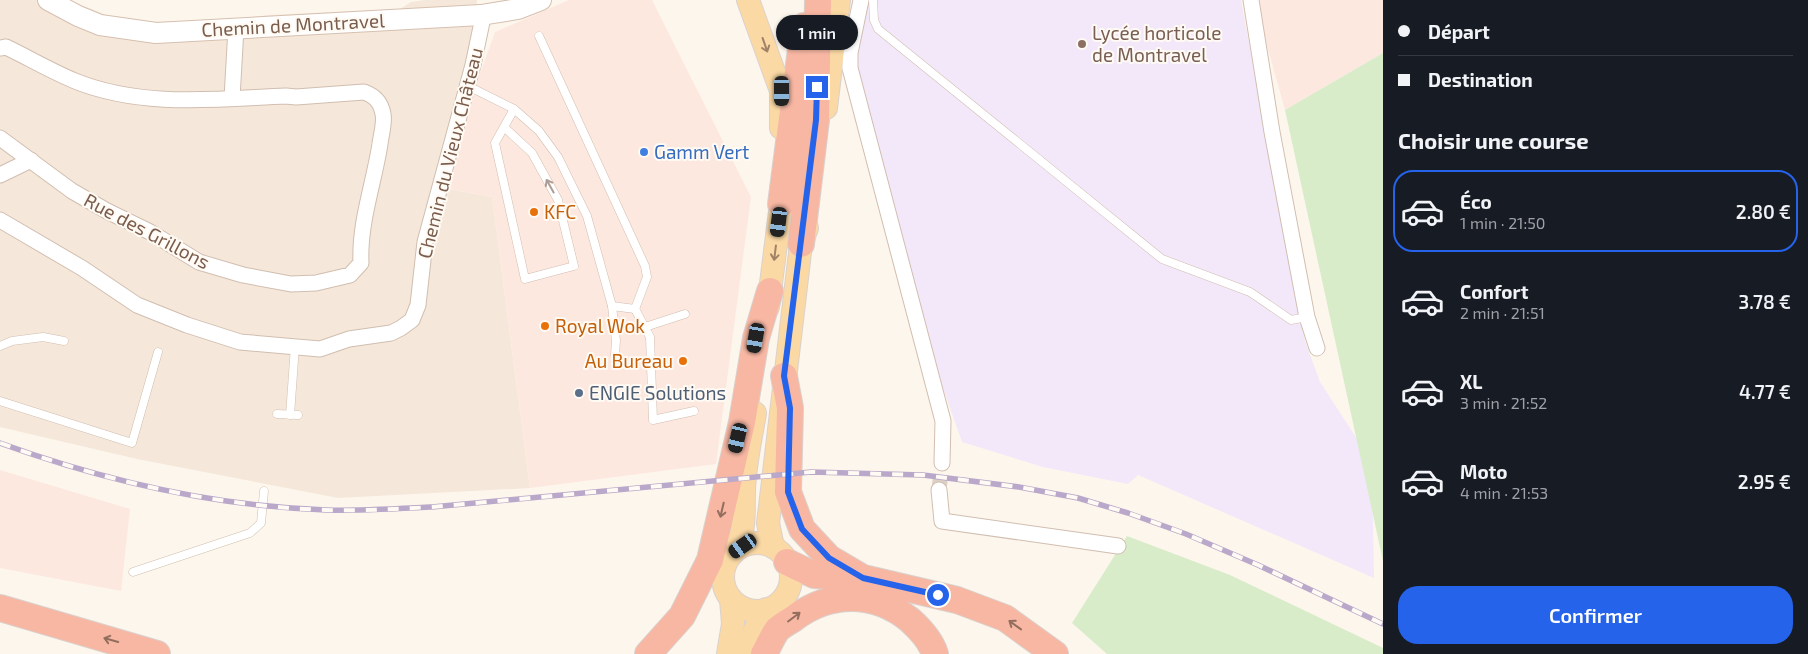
<!DOCTYPE html>
<html lang="fr">
<meta charset="utf-8">
<style>
:root{--surface:#171b24;--page:#242831;--text:#f1f3f6;--muted:#9ea1a6;--line:#363941;--accent:#2563eb}
body{margin:0;font-family:"Exo 2",sans-serif;background:var(--page);color:var(--text);height:100vh;display:flex;flex-direction:column;font-size:19px;white-space:nowrap}
*{box-sizing:border-box;margin:0}
p{font-size:16px;color:var(--muted)}
.icon{flex:none;width:28px;height:28px;fill:none;stroke:currentColor;stroke-width:2;stroke-linecap:round;stroke-linejoin:round}
.map{position:relative;flex:1;overflow:hidden}
.details{display:flex;flex-direction:column;background:var(--surface);width:425px}
.details>*{flex:none}
.banner{display:grid;align-content:center;height:110px;padding:0 15px;background:var(--surface)}
.end{position:absolute;width:22px;height:22px;margin:-11px;border:6px solid #2563eb;background:#fff;box-shadow:0 0 0 2px #fff}
.from{border-radius:50%}
.bubble{position:absolute;height:35px;border-radius:18px;background:var(--surface);box-shadow:0 1px 4px #0004;font-size:16px;font-weight:600;line-height:35px;text-align:center}
.car{position:absolute;width:15px;height:30px;margin:-15px -8px;border-radius:6px;box-shadow:0 0 4px 1px #0007;background:linear-gradient(#222 24%,#8ab4d8 0 40%,#222 0 76%,#8ab4d8 0 86%,#222 0)}
.banner b{display:flex;align-items:center;gap:18px;height:48px;font-size:19px}
.banner b+b{border-top:1px solid var(--line)}
.banner i{width:12px;height:12px;background:var(--text)}
ul{padding:0;list-style:none}
li{display:flex;align-items:center;gap:15px;height:82px;margin:0 10px 8px;padding:0 5px;border:2px solid transparent;border-radius:20px}
li div{flex:1}
li b{display:block;font-size:19px}
li em{font-style:normal;font-weight:600}
li.current{border-color:var(--accent)}
li>.icon{width:45px;height:45px;stroke-width:1.5}
h2{padding:0 15px;font-size:22px;line-height:60px}
.button{display:flex;gap:10px;margin-top:auto;padding:10px 15px}
.button a{flex:1;height:58px;border-radius:20px;background:var(--accent);color:#fff;font-size:20px;font-weight:600;line-height:58px;text-align:center}
main{display:flex;flex:1;min-height:0}
.map>svg:first-child{display:block}
</style>
<main>
<div class="map">
<svg width="1383" height="654" viewBox="0 0 1383 654">
<rect width="100%" height="100%" fill="#fdf6ec"/>
<polygon fill="#f5e8da" points="0,0 69,0 106,15 153,22 235,19 270,15 400,9 411,2 425,0 477,0 469,104 449,189 492,197 530,488 338,498 137,459 0,427"/>
<g fill="#fde8e0">
<polygon points="569,0 652,0 751,197 716,464 530,488 492,197 449,189 469,104 495,32"/>
<polygon points="1256,0 1383,0 1383,53 1285,110 1259,17"/>
<polygon points="0,470 130,509 121,591 0,568"/>
</g>
<polygon fill="#f3e8fa" points="868,0 1241,0 1305,341 1320,382 1372,462 1374,578 1138,475 1128,484 1043,467 962,442 936,368 854,52"/>
<g fill="#d8ecc9">
<polygon points="1383,53 1383,561 1285,110"/>
<polygon points="1127,536 1230,575 1383,648 1383,654 1107,654 1072,623"/>
</g>
<g fill="none" stroke-linecap="round" stroke-linejoin="round">
<polyline stroke="#dcd0c4" stroke-width="15" stroke-dasharray="15 8" stroke-linecap="butt" points="939,490 942,463"/>
<g stroke="#d1beb0" stroke-width="9">
<g id="lane">
<polyline points="873,0 874,20 878,29 1162,259 1250,292 1291,320 1307,317"/>
<polyline points="466,85 514,109 539,131 558,157 587,216 612,306 635,309 647,277 645,266 539,36"/>
<polyline points="504,127 532,153 558,200 574,266 525,279 495,143 514,109"/>
<polyline points="612,306 616,341 615,355"/>
<polyline points="635,309 650,337 653,420 694,411"/>
<polyline points="645,327 685,314"/>
<polyline points="0,346 12,341 43,337 64,341"/>
<polyline points="0,401 132,443 158,352"/>
<polyline points="277,414 298,415"/>
<polyline points="290,415 295,346"/>
<polyline points="133,572 250,533 261,523 264,491"/>
</g>
</g>
<g stroke="#d1beb0" stroke-width="17">
<g id="street">
<polyline points="861,0 850,53 850,68 943,421 942,463"/>
<polyline points="1251,0 1272,132 1307,317 1317,348"/>
<path d="M0,48L6,47C29,58 51,71 75,81C142,108 215,99 286,96L296,97L364,92C375,96 381,102 383,114C385,122 381,135 380,144C374,183 359,223 361,263L350,275L316,283L291,284L243,275L199,262L150,232L107,211L72,191L0,138"/>
<polyline points="232,98 236,28"/>
<polyline points="0,175 31,160"/>
<polyline points="0,220 82,268 137,305 187,325 240,342 320,349 349,339 391,333 401,328 412,320 418,305 425,242 473,65 482,22 481,15"/>
<polyline points="939,490 942,521 1118,546"/>
</g>
</g>
<g stroke="#d6c0b0" stroke-width="22">
<polyline id="secondary" points="48,0 78,16 100,25 156,33 481,15 518,9 541,0"/>
</g>
<g stroke="#dad1cd" stroke-width="24">
<g id="primary">
<polyline points="748,0 781,91 781,128"/>
<polyline points="826,108 839,0"/>
<polyline points="768,307 781,204 781,188"/>
<circle cx="757" cy="577" r="34"/>
<polyline points="773,547 768,523 801,244 807,228"/>
<path d="M733,553C747,528 743,516 744,490C745,464 751,438 755,413"/>
<polyline points="728,654 733,624 731,599"/>
<polyline points="748,654 755,629 766,609"/>
</g>
</g>
<g stroke="#dad1cd" stroke-width="28">
<g id="highway">
<polyline points="781,204 804,26"/>
<polyline points="801,244 816,120 818,0"/>
<polyline points="784,376 790,408 788,492 802,529 829,558 863,578 957,600 1005,618 1055,654"/>
<polyline points="787,562 814,575 860,578"/>
<polyline points="0,608 157,654"/>
<polyline points="648,654 682,616 710,560 742,422 756,338 770,291"/>
<path d="M764,654C768,647 772,637 777,630C781,626 788,622 793,619C830,591 874,591 910,620C920,629 931,641 935,654"/>
</g>
</g>
<use href="#lane" stroke="#fff" stroke-width="8"/>
<use href="#street" stroke="#fff" stroke-width="15"/>
<use href="#secondary" stroke="#fff" stroke-width="20"/>
<use href="#primary" stroke="#fbd9a5" stroke-width="22"/>
<use href="#highway" stroke="#f7b7a3" stroke-width="26"/>
<g stroke="#b9a8c9" stroke-width="5.5">
<path id="rail" d="M0,443C105,481 214,506 326,510C361,511 396,509 432,507L811,472L923,475L1019,487L1078,498L1128,513L1186,534L1258,565L1383,624"/>
</g>
<use href="#rail" stroke="#fffaf3" stroke-width="4" stroke-dasharray="11" stroke-linecap="butt"/>
</g>
<defs><path id="oneway-shaft" d="M-6 0H5M1.5-3L5.5 0L1.5 3" fill="none" stroke-width="1.6" stroke-linecap="round" stroke-linejoin="round" transform="scale(1.25)"/></defs>
<g stroke="#a18267">
<use href="#oneway-shaft" transform="translate(765 45) rotate(71)"/>
<use href="#oneway-shaft" transform="translate(775 253) rotate(97)"/>
</g>
<use stroke="#af9d94" href="#oneway-shaft" transform="translate(550 186) rotate(-119)"/>
<g stroke="#936e5e">
<use href="#oneway-shaft" transform="translate(722 510) rotate(103)"/>
<use href="#oneway-shaft" transform="translate(794 617) rotate(-37)"/>
<use href="#oneway-shaft" transform="translate(1015 625) rotate(-144)"/>
<use href="#oneway-shaft" transform="translate(111 640) rotate(-164)"/>
</g>
<g fill="none" stroke-linecap="round" stroke-linejoin="round">
<polyline stroke="#2563eb" stroke-width="6" points="817,87 816,120 784,376 790,408 788,492 802,529 829,558 863,578 938,595"/>
</g>
<circle fill="#8d6e63" stroke="#fffaf3" stroke-width="2" cx="1082" cy="44" r="5"/>
<circle fill="#3f7fe0" stroke="#fffaf3" stroke-width="2" cx="644" cy="152" r="5"/>
<g fill="#e8710a" stroke="#fffaf3" stroke-width="2">
<circle cx="534" cy="212" r="5"/>
<circle cx="545" cy="326" r="5"/>
<circle cx="683" cy="361" r="5"/>
</g>
<circle fill="#5c6f8a" stroke="#fffaf3" stroke-width="2" cx="579" cy="393" r="5"/>
<g text-anchor="middle" stroke-width="4" stroke-linejoin="round" paint-order="stroke">
<g font-size="19" fill="#7a5c4d" stroke="#fffaf3">
<text transform="translate(293 25) rotate(-3)" y="7">Chemin de Montravel</text>
<text transform="translate(450 153) rotate(-76)" y="7">Chemin du Vieux Château</text>
<text transform="translate(147 231) rotate(28)" y="7">Rue des Grillons</text>
</g>
<g font-size="19" fill="#785e54" stroke="#fffaf3" text-anchor="start">
<text x="1092" y="40">Lycée horticole<tspan x="1092" dy="22">de Montravel</tspan></text>
</g>
<g font-size="19" fill="#366cbe" stroke="#fffaf3" text-anchor="start">
<text x="654" y="159">Gamm Vert</text>
</g>
<g font-size="19" fill="#c56008" stroke="#fffaf3" text-anchor="start">
<text x="544" y="219">KFC</text>
<text x="555" y="333">Royal Wok</text>
<text x="673" y="368" text-anchor="end">Au Bureau</text>
</g>
<g font-size="19" fill="#4e5e75" stroke="#fffaf3" text-anchor="start">
<text x="589" y="400">ENGIE Solutions</text>
</g>
</g>
</svg>
<i class="end from" style="left:938px;top:595px"></i>
<i class="end" style="left:817px;top:87px"></i>
<div class="bubble" style="left:776px;top:15px;width:82px">1 min</div>
<i class="car" style="left:782px;top:91px;rotate:180deg"></i>
<i class="car" style="left:779px;top:222px;rotate:187deg"></i>
<i class="car" style="left:756px;top:338px;rotate:190deg"></i>
<i class="car" style="left:738px;top:438px;rotate:193deg"></i>
<i class="car" style="left:743px;top:546px;rotate:235deg"></i>
</div>
<section class="details">
<div class="banner">
<b><i class="from"></i>Départ</b>
<b><i></i>Destination</b>
</div>
<h2>Choisir une course</h2>
<ul>
<li class="current"><svg class="icon" aria-label="car" viewBox="0 0 24 24"><path d="M5 17H2v-5l4-1 3-4h7l3 4 3 1v5h-3M9 17h6M6 11h13"/><circle cx="7" cy="17" r="2"/><circle cx="17" cy="17" r="2"/></svg><div><b>Éco</b><p>1 min · 21:50</p></div><em>2.80 €</em></li>
<li><svg class="icon" aria-label="car" viewBox="0 0 24 24"><path d="M5 17H2v-5l4-1 3-4h7l3 4 3 1v5h-3M9 17h6M6 11h13"/><circle cx="7" cy="17" r="2"/><circle cx="17" cy="17" r="2"/></svg><div><b>Confort</b><p>2 min · 21:51</p></div><em>3.78 €</em></li>
<li><svg class="icon" aria-label="car" viewBox="0 0 24 24"><path d="M5 17H2v-5l4-1 3-4h7l3 4 3 1v5h-3M9 17h6M6 11h13"/><circle cx="7" cy="17" r="2"/><circle cx="17" cy="17" r="2"/></svg><div><b>XL</b><p>3 min · 21:52</p></div><em>4.77 €</em></li>
<li><svg class="icon" aria-label="car" viewBox="0 0 24 24"><path d="M5 17H2v-5l4-1 3-4h7l3 4 3 1v5h-3M9 17h6M6 11h13"/><circle cx="7" cy="17" r="2"/><circle cx="17" cy="17" r="2"/></svg><div><b>Moto</b><p>4 min · 21:53</p></div><em>2.95 €</em></li>
</ul>
<div class="button"><a>Confirmer</a></div>
</section>
</main>
